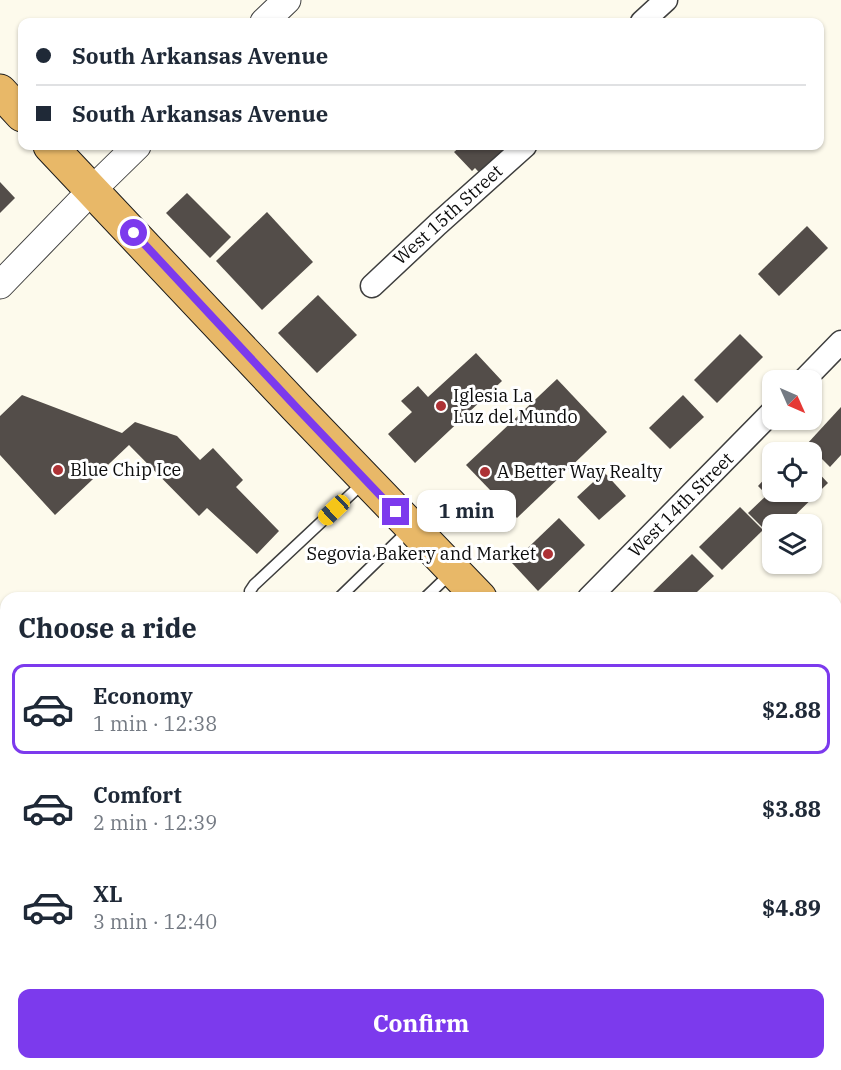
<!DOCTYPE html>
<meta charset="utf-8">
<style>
:root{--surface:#fff;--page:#f2f2f3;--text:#1f2937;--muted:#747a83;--line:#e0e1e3;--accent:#7c3aed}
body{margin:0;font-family:"IBM Plex Serif",serif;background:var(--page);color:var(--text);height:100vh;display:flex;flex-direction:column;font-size:22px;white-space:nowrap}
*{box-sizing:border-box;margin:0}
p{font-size:20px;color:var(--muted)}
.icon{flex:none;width:33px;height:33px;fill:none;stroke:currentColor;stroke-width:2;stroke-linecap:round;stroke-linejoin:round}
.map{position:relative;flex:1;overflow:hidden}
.side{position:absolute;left:0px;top:592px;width:842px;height:478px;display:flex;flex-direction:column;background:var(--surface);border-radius:18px 18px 0 0;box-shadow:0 2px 4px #0004}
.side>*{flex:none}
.guide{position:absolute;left:18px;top:18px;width:806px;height:132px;border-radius:12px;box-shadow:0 2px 4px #0004;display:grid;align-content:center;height:132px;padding:0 18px;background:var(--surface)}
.needle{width:39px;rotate:135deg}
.fabs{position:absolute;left:762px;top:370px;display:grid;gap:12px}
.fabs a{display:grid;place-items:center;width:60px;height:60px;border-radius:12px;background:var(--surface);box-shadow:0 2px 4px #0004;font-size:30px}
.end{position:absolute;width:27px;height:27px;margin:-14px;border:8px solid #7c3aed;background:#fff;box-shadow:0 0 0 3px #fff}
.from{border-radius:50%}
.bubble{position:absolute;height:42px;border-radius:12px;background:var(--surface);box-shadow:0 2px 4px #0004;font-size:20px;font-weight:700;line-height:42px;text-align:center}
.car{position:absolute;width:18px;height:36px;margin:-18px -9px;border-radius:8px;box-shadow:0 0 4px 2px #0007;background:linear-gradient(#f5c518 24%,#345 0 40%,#f5c518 0 76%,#345 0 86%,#f5c518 0)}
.guide b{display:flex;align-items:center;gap:21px;height:57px;font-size:22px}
.guide b+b{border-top:2px solid var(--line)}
.guide i{width:15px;height:15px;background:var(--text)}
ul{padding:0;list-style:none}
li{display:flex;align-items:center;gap:18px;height:90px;margin:0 12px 9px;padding:0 6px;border:3px solid transparent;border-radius:12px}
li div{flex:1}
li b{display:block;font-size:22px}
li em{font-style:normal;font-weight:700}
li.active{border-color:var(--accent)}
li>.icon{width:54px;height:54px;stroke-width:1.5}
h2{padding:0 18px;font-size:27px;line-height:72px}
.button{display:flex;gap:12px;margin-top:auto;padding:12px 18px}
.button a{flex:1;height:69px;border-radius:12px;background:var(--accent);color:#fff;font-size:24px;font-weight:700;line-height:69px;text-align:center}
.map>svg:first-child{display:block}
</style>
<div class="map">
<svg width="841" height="1070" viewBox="0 0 841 1070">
<rect width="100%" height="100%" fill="#fdfaec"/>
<g fill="#534d49">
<polygon points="461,146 519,146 493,187 475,168 472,171 454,152"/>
<polygon points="0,182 15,198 0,213"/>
<polygon points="187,193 231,237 210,258 166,213"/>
<polygon points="267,212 313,262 262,310 216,261"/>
<polygon points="807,226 828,248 779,296 758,274"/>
<polygon points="318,295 357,335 317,373 278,333"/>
<polygon points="740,334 763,357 717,403 694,380"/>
<polygon points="476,353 502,381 415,463 388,434 412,412 401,401 418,386 428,397"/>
<polygon points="557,379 607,432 517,518 466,465"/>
<polygon points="22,395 122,433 135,422 177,436 200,460 213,448 243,480 236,487 279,531 257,554 207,508 199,516 129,445 55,515 0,455 0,416"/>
<polygon points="683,395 704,417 670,449 649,428"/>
<polygon points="841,407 841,455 830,467 807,444"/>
<polygon points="812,466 828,483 785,525 772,525 772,537 748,513 767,495 758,486 772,471 772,492 812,492"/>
<polygon points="604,472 626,496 599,520 577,497"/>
<polygon points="740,507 763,530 722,570 699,547"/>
<polygon points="559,518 585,545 538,591 512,563"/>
<polygon points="692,554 714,576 697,592 703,598 660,598 653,592"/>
<polygon points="841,867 841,925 836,920 836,873"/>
<polygon points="744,1065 824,1065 829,1070 738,1070"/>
</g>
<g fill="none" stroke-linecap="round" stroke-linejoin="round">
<g stroke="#3e3e3e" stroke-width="13">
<g id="service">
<polyline points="250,598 250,591 254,585 364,482"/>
<polyline points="339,598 410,529"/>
<polyline points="425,598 451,573"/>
</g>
</g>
<g stroke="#3e3e3e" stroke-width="25">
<g id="minor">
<polyline points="642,22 666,0"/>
<polyline points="372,286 438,224 525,146"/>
<polyline points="803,381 841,342"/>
<polyline points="589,598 772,412"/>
<polyline points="0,772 6,767"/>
<polyline points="836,796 841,791"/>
<polyline points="0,894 6,901"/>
<polyline points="156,1065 161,1070"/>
<polyline points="106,1070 112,1065"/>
<polyline points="531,1070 537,1065"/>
</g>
</g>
<g stroke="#3e3e3e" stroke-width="29">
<g id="tertiary">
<polyline points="264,22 287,0"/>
<polyline points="0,285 92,190 137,146"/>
</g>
</g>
<g stroke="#1c1c1c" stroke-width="35">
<g id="trunk">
<polyline points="0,91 22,115"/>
<polyline points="50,146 297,408 480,598"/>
<polyline points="836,976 841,982"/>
</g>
</g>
<use href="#service" stroke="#fff" stroke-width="10"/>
<use href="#minor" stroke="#fff" stroke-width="22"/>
<use href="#tertiary" stroke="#fff" stroke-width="27"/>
<use href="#trunk" stroke="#e8b868" stroke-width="33"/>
</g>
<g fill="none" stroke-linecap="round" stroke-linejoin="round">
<polyline stroke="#7c3aed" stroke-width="8" points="134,233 297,408 396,512"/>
</g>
<g fill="#ad3235" stroke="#fff" stroke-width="2">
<circle cx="441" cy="406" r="6"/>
<circle cx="58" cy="470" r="6"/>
<circle cx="485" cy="472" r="6"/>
<circle cx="548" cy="554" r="6"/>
</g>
<g text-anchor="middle" stroke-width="6" stroke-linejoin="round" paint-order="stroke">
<g font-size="18" fill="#0b0b0b" stroke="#fff">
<text transform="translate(448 215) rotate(-42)" y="6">West 15th Street</text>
<text transform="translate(681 505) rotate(-45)" y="6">West 14th Street</text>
</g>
<g font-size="18" fill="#0b0b0b" stroke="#fff" text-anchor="start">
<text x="453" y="402">Iglesia La<tspan x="453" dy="21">Luz del Mundo</tspan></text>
<text x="70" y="476">Blue Chip Ice</text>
<text x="497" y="478">A Better Way Realty</text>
<text x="536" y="560" text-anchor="end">Segovia Bakery and Market</text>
</g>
</g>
</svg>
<div class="fabs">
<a><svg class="needle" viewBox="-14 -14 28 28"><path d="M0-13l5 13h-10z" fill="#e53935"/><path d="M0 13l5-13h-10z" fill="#747a83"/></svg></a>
<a><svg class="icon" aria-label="locate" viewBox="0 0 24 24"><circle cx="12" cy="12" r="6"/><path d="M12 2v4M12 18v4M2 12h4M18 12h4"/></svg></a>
<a><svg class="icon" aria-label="layers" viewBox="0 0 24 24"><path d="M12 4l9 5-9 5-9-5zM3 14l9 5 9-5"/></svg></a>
</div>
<i class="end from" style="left:134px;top:233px"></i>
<i class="end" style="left:396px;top:512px"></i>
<div class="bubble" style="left:417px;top:490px;width:99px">1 min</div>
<i class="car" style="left:334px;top:510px;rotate:227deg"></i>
<div class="guide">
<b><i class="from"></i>South Arkansas Avenue</b>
<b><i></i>South Arkansas Avenue</b>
</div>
<section class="side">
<h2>Choose a ride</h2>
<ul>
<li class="active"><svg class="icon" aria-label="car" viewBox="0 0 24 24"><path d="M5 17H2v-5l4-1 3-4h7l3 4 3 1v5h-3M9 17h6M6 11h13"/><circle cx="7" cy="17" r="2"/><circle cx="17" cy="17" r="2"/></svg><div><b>Economy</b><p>1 min · 12:38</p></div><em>$2.88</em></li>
<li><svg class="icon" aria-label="car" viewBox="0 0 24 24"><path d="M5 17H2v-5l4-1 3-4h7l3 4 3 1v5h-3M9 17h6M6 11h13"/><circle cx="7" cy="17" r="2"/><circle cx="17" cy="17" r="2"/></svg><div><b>Comfort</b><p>2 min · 12:39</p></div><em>$3.88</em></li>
<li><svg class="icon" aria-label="car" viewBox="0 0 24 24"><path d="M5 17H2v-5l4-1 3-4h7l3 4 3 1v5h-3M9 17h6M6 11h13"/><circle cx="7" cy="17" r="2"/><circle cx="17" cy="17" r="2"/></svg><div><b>XL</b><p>3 min · 12:40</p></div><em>$4.89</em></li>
</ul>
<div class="button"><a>Confirm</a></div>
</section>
</div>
